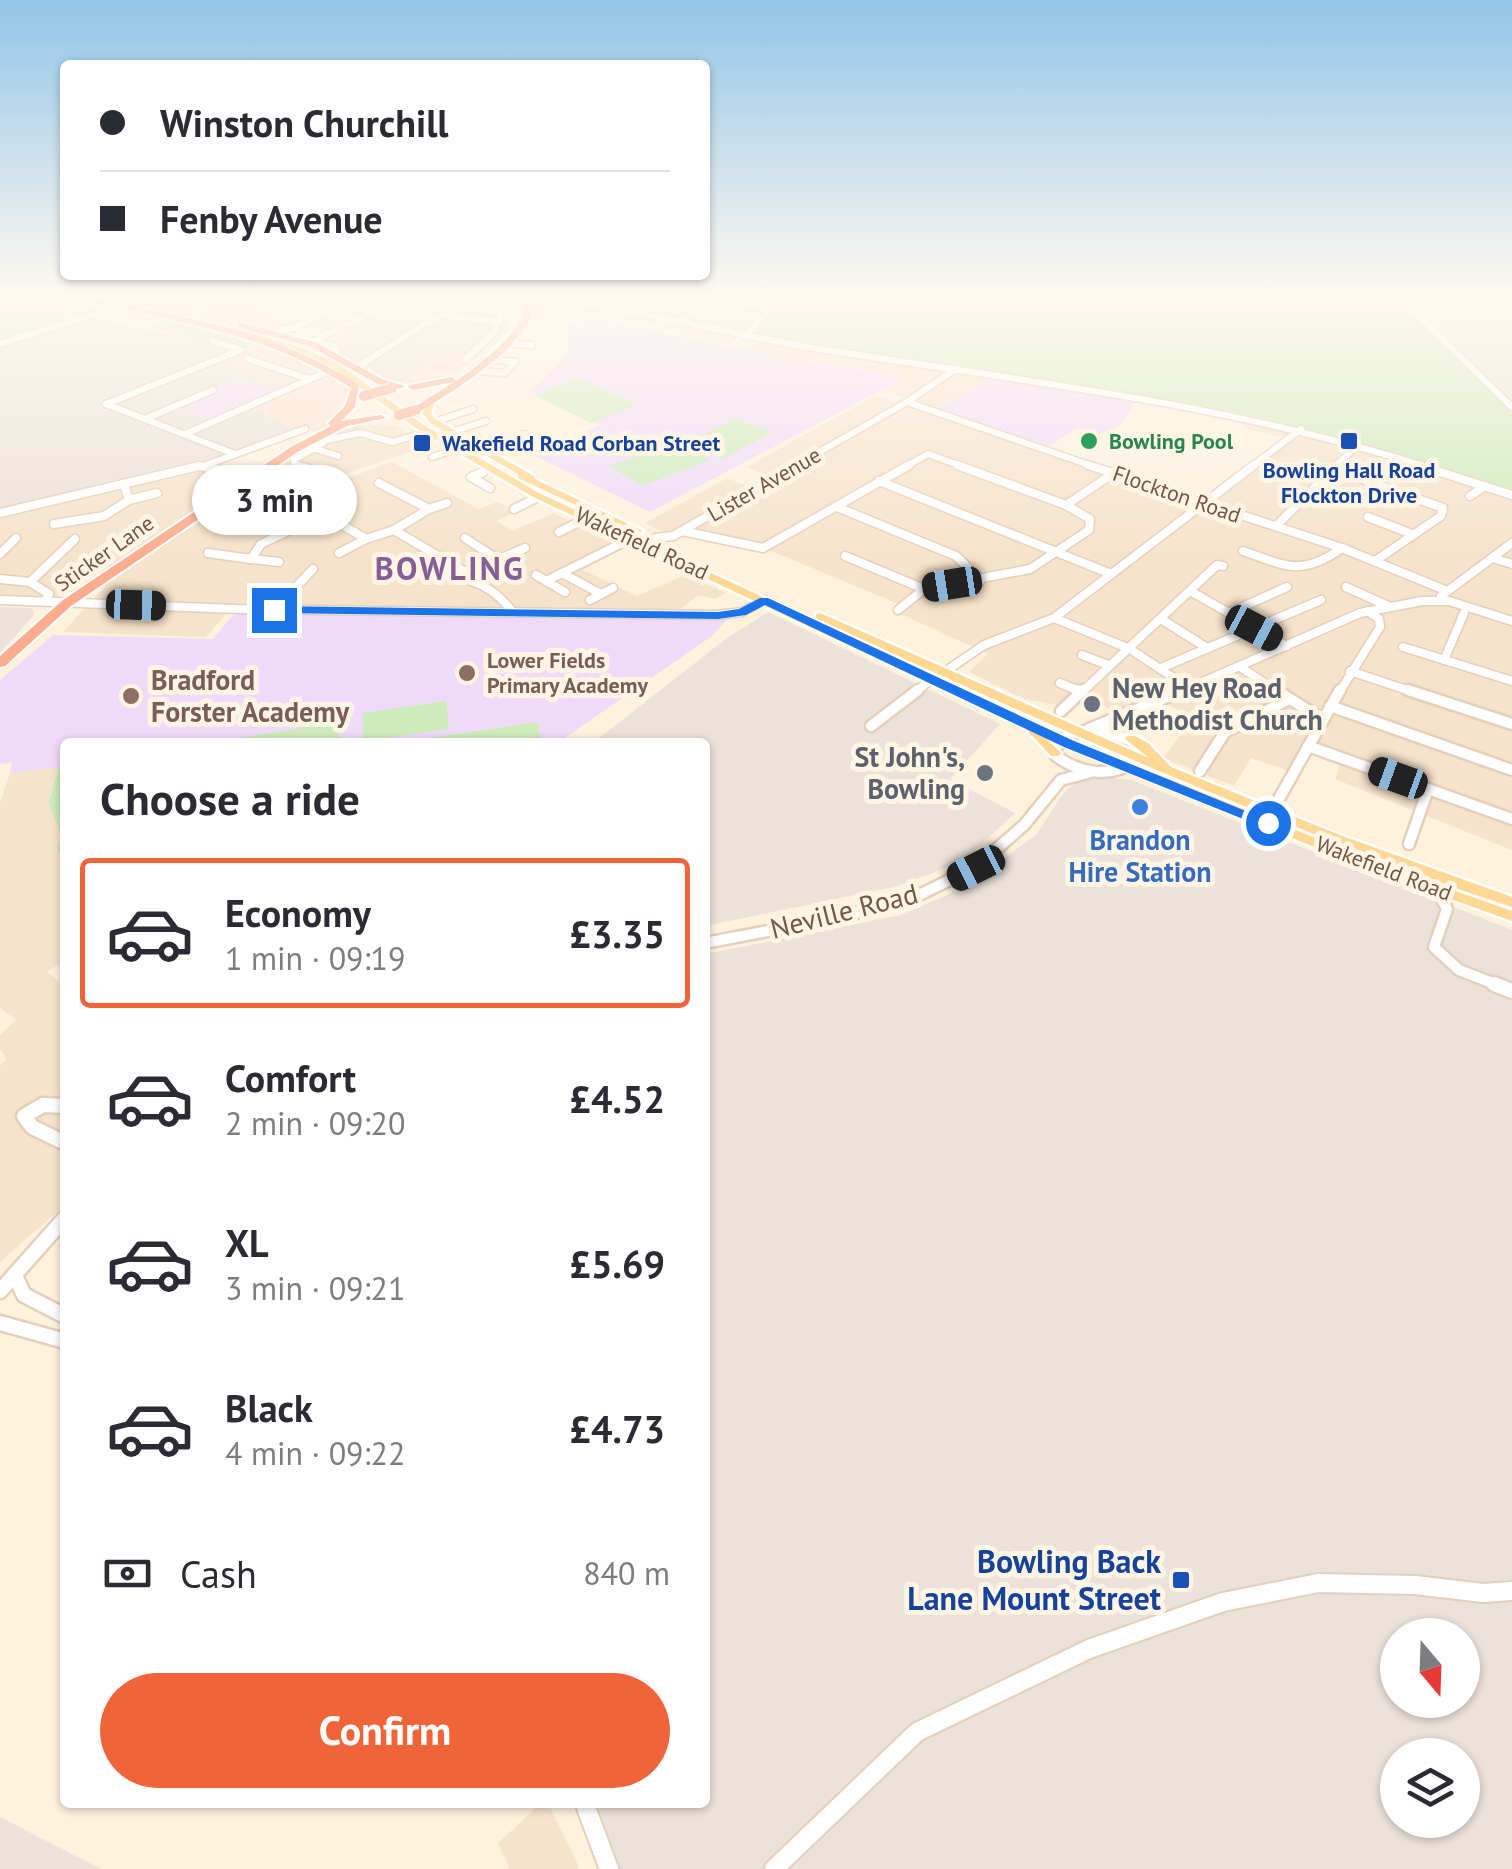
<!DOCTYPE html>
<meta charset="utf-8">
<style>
:root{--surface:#fff;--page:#f2f2f3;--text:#2b2b33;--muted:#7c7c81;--line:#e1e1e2;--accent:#f16439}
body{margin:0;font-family:"PT Sans",sans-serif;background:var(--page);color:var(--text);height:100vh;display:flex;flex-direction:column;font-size:38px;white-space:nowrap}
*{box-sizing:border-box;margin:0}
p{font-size:32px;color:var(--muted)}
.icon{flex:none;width:55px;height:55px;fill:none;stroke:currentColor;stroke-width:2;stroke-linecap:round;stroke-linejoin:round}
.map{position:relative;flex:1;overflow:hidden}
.side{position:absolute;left:60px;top:738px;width:650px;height:1070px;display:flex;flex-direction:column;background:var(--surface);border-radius:10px;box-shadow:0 2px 8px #0004}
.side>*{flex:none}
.banner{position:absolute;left:60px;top:60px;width:650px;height:220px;border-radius:10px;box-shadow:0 2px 8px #0004;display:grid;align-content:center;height:220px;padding:0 40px;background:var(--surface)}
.needle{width:65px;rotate:161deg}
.tools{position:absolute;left:1380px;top:1618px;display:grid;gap:20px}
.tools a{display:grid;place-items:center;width:100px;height:100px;border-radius:50%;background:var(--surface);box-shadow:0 2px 8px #0004;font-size:50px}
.end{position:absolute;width:45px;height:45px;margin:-22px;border:12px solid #1a73e8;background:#fff;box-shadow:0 0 0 5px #fff}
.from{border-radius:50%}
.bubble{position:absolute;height:70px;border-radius:35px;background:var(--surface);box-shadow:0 2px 8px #0004;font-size:32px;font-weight:700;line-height:70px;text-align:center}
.car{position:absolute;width:30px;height:60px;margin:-30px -15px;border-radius:12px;box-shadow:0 0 8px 2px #0007;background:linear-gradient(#222 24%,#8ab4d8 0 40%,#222 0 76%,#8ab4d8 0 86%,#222 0)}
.banner b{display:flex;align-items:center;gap:35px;height:95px;font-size:38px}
.banner b+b{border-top:2px solid var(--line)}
.banner i{width:25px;height:25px;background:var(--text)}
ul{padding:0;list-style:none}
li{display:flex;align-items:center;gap:30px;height:150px;margin:0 20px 15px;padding:0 20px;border:5px solid transparent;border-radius:10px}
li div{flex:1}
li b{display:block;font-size:38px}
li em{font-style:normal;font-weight:700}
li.current{border-color:var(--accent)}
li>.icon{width:90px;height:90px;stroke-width:1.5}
h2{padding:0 40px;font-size:45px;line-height:120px}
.pay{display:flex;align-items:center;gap:25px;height:110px;padding:0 40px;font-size:38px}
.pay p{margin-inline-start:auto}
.primary-button{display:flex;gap:20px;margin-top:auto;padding:20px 40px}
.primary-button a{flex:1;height:115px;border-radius:60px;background:var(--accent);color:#fff;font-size:40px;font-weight:700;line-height:115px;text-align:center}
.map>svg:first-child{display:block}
</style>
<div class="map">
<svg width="1512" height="1869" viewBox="0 0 1512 1869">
<rect width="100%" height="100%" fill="#fef2dd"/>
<g fill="#f6e3cb">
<polygon points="383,293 430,293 333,346 313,341 331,334 263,313 257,306"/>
<polygon points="571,293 615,299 623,293 779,293 730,345 661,328 670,321 665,319 653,326 579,311 588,304 568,299"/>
<polygon points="272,340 292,351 331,370 291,387 212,363"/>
<polygon points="760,340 991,377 933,411 1205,508 1291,439 1243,428 1252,420 1303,431 1512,498 1512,850 1335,779 1341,763 1313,754 1299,774 1251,758 1234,786 1163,758 1192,720 1157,696 1115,713 1080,688 1058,705 1025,699 969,672 988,654 896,612 901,605 769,550 688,527 664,532 645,523 727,478 750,487 767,476 747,467 874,396 896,402 905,398 884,390 904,377 748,349"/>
<polygon points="350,424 396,425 410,435 393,445 416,439 427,446 322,482 298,469 283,474 271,469"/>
<polygon points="392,462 479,509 497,502 517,511 497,521 512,531 554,513 624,548 583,570 637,596 685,575 726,593 715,599 698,595 678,611 232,607 206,637 63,632 114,576 245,486 287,496 313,512 351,497 331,484"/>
<polygon points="199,466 254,476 79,594 45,601 0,600 0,513"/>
<polygon points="60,766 48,801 63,839 56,849 65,862 65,960 47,972 65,986 65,1205 0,1262 0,1066 6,1059 0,1049 0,1035 16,1020 0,1008 0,803 10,773"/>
<polygon points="541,1803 548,1803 580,1869 510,1869 498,1843"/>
</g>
<g fill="#ffdfd0">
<polygon points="257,306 263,313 305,323 287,331 265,331 176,315"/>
<polygon points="443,353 474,360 444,379 421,387 400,386"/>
<polygon points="331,370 364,396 353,401 344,416 316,432 301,430 247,408"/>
</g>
<g fill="#ebe2da" fill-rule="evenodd">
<polygon points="98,293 213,293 207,308 186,309 94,296"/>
<polygon points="430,293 518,297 506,332 474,360 443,353 400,386 338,356 333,346"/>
<polygon points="1476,293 1512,293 1512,402 1424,312 1442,318 1462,311 1428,297"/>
<polygon points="90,318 240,348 214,363 291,387 248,408 301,430 208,463 0,513 0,346"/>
<polygon points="271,469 283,474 299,471 320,483 284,494 245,486"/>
<polygon points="0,607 31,608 35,614 0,653"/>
<polygon points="768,612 1000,724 950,779 1015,813 962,862 894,887 705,926 705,742 594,742 727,638"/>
<path d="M1085,775L1131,780L1512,930V1869H609L584,1803L705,1802V954L901,915L965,887L1037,834L1064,792ZM1398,1635H1462V1700H1398ZM1398,1755H1462V1820H1398Z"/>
<polygon points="0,1817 101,1869 0,1869"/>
</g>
<g fill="#efdbf9">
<polygon points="599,319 737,348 905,378 650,512 535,456 600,425 528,393 567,356 569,323"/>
<polygon points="991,377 1136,401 1120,426 1098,434 1079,428 1047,447 938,409"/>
<polygon points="233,380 284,389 212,420 178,407 221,390 217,387"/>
<polygon points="238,609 517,616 732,614 712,636 559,742 542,742 536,722 400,742 339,742 338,723 215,742 65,742 65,766 10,773 12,763 0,764 0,680 53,635 213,639"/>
</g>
<g fill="#ceebbc">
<polygon points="0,293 93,309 0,340"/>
<polygon points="783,293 1411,293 1417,296 1407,302 1512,414 1512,493 1317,431 1235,412 754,335"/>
<polygon points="165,320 261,342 241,350 151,327"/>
<polygon points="579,378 637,405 591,423 534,395"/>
<polygon points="735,419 773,432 722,459 684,444"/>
<polygon points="676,442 709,460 642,486 610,466"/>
<polygon points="334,481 332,486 352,496 313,512 287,496"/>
<polygon points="446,701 449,729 363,741 363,713"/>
<polygon points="338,722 339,742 214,742"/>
<polygon points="537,722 542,742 400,742"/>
<polygon points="60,766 65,766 65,862 56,848 63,839 48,802"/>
</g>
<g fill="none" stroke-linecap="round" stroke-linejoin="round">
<g stroke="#e4cfbc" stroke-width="9">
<g id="minor-far4">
<polyline points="1428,293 1410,298 1408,306 1512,407"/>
<polyline points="1419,297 1459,311"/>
<polyline points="83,300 94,293"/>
<path d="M529,301C624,303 720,333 814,348C1019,381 1228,403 1426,467"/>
<polyline points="210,310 217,293"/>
<polyline points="169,312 383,293"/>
<polyline points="624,313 649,293"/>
<polyline points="445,315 500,322"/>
<polyline points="677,323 709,301 770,308"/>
<polyline points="274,331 294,328 352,299"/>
<polyline points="745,337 783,293"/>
<polyline points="313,341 410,293"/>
<polyline points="318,342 335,347 338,356"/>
<polyline points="0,344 127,304 147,293"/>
<polyline points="505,344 532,345"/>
<polyline points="248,359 309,379"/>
<polyline points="489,359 515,362"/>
<polyline points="465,360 494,332 508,299 480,293"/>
<polyline points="357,367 423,325 485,294"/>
<polyline points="477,371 505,373 515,362"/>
<polyline points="907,402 1095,467"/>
<polyline points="106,404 241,350 212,341"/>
<polyline points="106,404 232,453"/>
<polyline points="145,419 213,390"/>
<polyline points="434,422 473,409"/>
<polyline points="452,432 486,421"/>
<polyline points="185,434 331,370"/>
<polyline points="325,434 317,442 360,433 393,442 419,434"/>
<polyline points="316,449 338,456"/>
<polyline points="483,450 525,434"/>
<polyline points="514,451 523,448"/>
<polyline points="432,457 447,452"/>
<polyline points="206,465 305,429"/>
<polyline points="193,467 206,467"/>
<polyline points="304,467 295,465 294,460 323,443"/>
<polyline points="793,467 907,402 957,368"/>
<polyline points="905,467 928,454 964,467"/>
<polyline points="1251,467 1301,429"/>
<polyline points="1335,467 1357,445"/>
</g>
</g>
<g stroke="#e4cfbc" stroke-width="11">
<g id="minor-far3">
<polyline points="295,465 310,469"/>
<polyline points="1088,465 1342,548 1445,590"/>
<polyline points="1418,465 1512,495"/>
<polyline points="1335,469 1443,508 1441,516 1375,561"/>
<polyline points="483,472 471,477 490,488"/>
<polyline points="879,481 1111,574"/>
<polyline points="379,483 429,509 394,530"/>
<polyline points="1470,496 1485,486"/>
<polyline points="129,500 157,493"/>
<polyline points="1066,505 1114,473"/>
<polyline points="837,507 956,556 981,580"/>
<polyline points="429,509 447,503"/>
<polyline points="514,509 540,496"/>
<polyline points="0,513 199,466 254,476"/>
<polyline points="258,516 284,532"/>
<polyline points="1368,517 1412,534"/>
<polyline points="54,524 104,516 129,500 124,484"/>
<polyline points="1276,526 1337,465"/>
<polyline points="682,531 763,548 909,465"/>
<polyline points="559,532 587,518"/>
<polyline points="465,538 496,558"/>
<polyline points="655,538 673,536 797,465"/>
<path d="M1243,551C1286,566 1301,577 1342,548"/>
<polyline points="208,553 251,559"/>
<polyline points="339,553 366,539"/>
<polyline points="0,554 16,538"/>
<polyline points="845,556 924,589"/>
<polyline points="1493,558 1512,564"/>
<polyline points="279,562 251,559 261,544 324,514 366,539 394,530 467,573 525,548"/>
<path d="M411,563C452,580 485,573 513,613"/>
<polyline points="562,573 601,594"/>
<polyline points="536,575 565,592"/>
<polyline points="0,579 30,582 49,594 45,601"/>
<polyline points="546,581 632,538"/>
<polyline points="30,582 75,539"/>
<polyline points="1346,587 1388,606"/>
<polyline points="1192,592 1287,646"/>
<polyline points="1441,596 1512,543"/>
<polyline points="0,600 238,609 718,615 742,612 764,600"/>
<polyline points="590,600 613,588"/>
<polyline points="274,610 313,569"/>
<polyline points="898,610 924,589 1030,569 1089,530 1090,519 1066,505 957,465"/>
<polyline points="1229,613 1287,587"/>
<polyline points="1054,618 1130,649 1189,688"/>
<polyline points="1161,619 1207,648"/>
<polyline points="1403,647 1512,681"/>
<polyline points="1082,655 1108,665"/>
<polyline points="1444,660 1464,613"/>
<polyline points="1240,667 1280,693"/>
<polyline points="1161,668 1321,600"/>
<polyline points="1350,671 1416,693"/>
<polyline points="943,673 984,645 1054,618 1254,465"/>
<polyline points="1060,683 1081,692"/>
<polyline points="914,693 932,679"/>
<polyline points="1081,693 1217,565 1223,566"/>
<polyline points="1178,693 1360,613 1422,601 1449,601 1512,621"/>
<polyline points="1339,693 1380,627 1379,619 1368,611"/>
</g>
</g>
<g stroke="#e4cfbc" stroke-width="15">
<g id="minor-far2">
<polyline points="1076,690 1081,692"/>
<polyline points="1276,690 1322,719"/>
<polyline points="1408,690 1512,724"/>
<polyline points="1330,706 1512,770"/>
<polyline points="1061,711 1083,690"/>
<polyline points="871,726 918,690"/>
<polyline points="1089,729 1184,690"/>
<path d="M1099,729L1132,741L1138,760C1111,778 1082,775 1056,756V747L1069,734Z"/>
<polyline points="1308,746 1512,819"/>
<polyline points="1200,771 1225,732 1289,699"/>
<polyline points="1271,813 1340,690"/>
<polyline points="1409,844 1428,789"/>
<polyline points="1437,890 1447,909 1434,947 1459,970 1500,986"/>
<polyline points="705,943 836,918 913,898 976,867 1024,825 1061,780 1091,772"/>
</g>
</g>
<g stroke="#e4cfbc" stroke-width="19">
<g id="minor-far1">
<polyline points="1494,984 1512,991"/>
<polyline points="65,1106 43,1105 24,1116 32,1127 65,1143"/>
<polyline points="15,1276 24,1295 65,1316"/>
<polyline points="0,1291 65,1218"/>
<polyline points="0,1323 65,1341"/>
</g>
</g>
<g stroke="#e4cfbc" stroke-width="22">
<g id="minor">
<polyline points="584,1802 609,1869"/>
<polyline points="774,1869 917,1732 1089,1649 1223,1602 1318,1583 1415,1585 1483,1593 1512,1591"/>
</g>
</g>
<g stroke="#fff" stroke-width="5">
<g id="major">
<polygon points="238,329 294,345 336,362 422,424 539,493 1064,737 1388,867 1512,911 1512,921 1378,873 1046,738 1061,753 1059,756 1051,756 1025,728 533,497 416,428 330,366 290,347 236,332"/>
<polygon points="430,402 434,404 431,414 437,420 534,476 535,479 643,531 635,533 518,478 518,474 431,424 423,414 426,404"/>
<path d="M820,613L1149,758L1125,739L1127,736H1135L1148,743L1171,767L1340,835L1512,897V907C1437,883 1364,854 1291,825C1130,761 973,691 816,618V614Z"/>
</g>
</g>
<g stroke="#fff" stroke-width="4">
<g id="highway">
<path d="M28,293C73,293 115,303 157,311C233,327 293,342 359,385L355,407L341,421L381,415L386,418L347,426L299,451L71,606L5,666L0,667V656L63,600L291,447L331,426L328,423L345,406L351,388C275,338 198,326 112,306C85,300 54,303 28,293Z"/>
<path d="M527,293H535C533,301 533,310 530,317C517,353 451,393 419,412H413V408L454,382L413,390L408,387L410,385L452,377L456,381C474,370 514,337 521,318C524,310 525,301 527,293Z"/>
<polygon points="239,322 315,342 384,380 405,386 400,389 378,384 309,346 236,327"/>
</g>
</g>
<use href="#minor-far4" stroke="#fff" stroke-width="6"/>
<use href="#minor-far3" stroke="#fff" stroke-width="8"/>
<use href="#minor-far2" stroke="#fff" stroke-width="10"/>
<use href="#minor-far1" stroke="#fff" stroke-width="14"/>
<use href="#minor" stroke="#fff" stroke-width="18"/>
<use href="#major" fill="#ffd893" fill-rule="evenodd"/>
<use href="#highway" fill="#fdad8f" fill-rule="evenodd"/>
<g stroke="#fff" stroke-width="12" stroke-linecap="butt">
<g id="highway-bridge">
<polyline points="364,396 392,388"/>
<polyline points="399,415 416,410"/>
</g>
</g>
<use href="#highway-bridge" stroke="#fdad8f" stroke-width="10"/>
</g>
<linearGradient id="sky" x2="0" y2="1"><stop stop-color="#92c5e8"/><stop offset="0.53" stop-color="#fff9f0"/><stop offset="1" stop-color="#fff9f0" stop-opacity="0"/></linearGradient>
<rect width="1512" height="555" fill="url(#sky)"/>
<polygon fill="#1a73e8" points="760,598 768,598 1074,741 1275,823 1263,827 1064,747 765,605 746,615 718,619 274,613 269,610 274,606 718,612 739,609"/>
<circle fill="#2e9e5b" stroke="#fff5e5" stroke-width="4" cx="1089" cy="441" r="10"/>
<g fill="#1a4fb4" stroke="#fff5e5" stroke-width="4">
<rect x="1339" y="431" width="20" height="20" rx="5"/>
<rect x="412" y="433" width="20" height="20" rx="5"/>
<rect x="1171" y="1570" width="20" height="20" rx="5"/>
</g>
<g fill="#8d6e63" stroke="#fff5e5" stroke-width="4">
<circle cx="467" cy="673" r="10"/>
<circle cx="131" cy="696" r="10"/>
</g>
<g fill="#6b7280" stroke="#fff5e5" stroke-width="4">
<circle cx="1092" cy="704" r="10"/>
<circle cx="985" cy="773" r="10"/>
</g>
<circle fill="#3f7fe0" stroke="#fff5e5" stroke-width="4" cx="1140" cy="807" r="10"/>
<g text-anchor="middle" stroke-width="10" stroke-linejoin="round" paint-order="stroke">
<g font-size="22" font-weight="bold" fill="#27864d" stroke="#fff5e5" text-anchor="start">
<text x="1109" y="449">Bowling Pool</text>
</g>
<g font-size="22" font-weight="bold" fill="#164399" stroke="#fff5e5" text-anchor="start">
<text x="442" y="451">Wakefield Road Corban Street</text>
<text x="1349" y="478" text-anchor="middle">Bowling Hall Road<tspan x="1349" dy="25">Flockton Drive</tspan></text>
</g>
<g font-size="22" fill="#745645" stroke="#fff5e5">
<text transform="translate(764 484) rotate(-30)" y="8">Lister Avenue</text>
<text transform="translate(1177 494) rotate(19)" y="8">Flockton Road</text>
<text transform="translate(642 543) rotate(25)" y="8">Wakefield Road</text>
<text transform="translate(104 553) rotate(-35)" y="8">Sticker Lane</text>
<text transform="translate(1384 868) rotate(21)" y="8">Wakefield Road</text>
</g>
<g font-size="22" font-weight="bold" fill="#785e54" stroke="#fff5e5" text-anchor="start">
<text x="487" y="668">Lower Fields<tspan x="487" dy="25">Primary Academy</tspan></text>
</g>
<g font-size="28" font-weight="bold" fill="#785e54" stroke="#fff5e5" text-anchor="start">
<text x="151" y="690">Bradford<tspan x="151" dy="32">Forster Academy</tspan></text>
</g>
<g font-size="28" font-weight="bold" fill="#5b616d" stroke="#fff5e5" text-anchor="start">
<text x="1112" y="698">New Hey Road<tspan x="1112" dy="32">Methodist Church</tspan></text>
<text x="965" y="767" text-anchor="end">St John's,<tspan x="965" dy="32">Bowling</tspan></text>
</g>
<g font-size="28" font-weight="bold" fill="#366cbe" stroke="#fff5e5">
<text x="1140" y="850">Brandon<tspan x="1140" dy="32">Hire Station</tspan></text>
</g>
<g font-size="28" fill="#745645" stroke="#fff5e5">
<text transform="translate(844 911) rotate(-14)" y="10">Neville Road</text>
</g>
<g font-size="32" font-weight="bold" letter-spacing="2.5" fill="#865f99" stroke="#fff5e5">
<text x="450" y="580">BOWLING</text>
</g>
<g font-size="32" font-weight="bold" fill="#164399" stroke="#fff5e5" text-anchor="end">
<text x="1161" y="1573">Bowling Back<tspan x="1161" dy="37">Lane Mount Street</tspan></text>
</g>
</g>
</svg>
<div class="tools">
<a><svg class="needle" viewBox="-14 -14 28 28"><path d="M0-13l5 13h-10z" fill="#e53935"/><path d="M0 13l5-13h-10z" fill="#7c7c81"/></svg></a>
<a><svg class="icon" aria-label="layers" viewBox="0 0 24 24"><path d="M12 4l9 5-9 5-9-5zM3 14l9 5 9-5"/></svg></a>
</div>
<i class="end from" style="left:1268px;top:823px"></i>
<i class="end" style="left:274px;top:610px"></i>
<div class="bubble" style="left:192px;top:465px;width:165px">3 min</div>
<i class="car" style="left:952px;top:584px;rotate:261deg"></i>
<i class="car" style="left:136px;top:605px;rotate:92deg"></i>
<i class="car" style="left:1254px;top:628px;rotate:118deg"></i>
<i class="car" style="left:1398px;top:778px;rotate:290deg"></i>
<i class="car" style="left:976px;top:868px;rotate:243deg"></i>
<div class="banner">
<b><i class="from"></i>Winston Churchill</b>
<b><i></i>Fenby Avenue</b>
</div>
<section class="side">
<h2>Choose a ride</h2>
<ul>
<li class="current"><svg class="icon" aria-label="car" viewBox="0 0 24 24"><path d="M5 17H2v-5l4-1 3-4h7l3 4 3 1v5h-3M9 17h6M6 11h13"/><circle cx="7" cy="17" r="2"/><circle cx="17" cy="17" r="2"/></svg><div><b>Economy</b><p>1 min · 09:19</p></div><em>£3.35</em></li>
<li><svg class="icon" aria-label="car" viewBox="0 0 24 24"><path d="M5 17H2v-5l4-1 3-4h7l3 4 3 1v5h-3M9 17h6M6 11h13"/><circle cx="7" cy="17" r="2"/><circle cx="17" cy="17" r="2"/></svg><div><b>Comfort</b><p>2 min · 09:20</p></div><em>£4.52</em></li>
<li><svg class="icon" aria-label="car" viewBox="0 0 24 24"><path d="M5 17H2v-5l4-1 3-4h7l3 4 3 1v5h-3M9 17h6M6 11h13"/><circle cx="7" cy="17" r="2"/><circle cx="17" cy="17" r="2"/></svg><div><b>XL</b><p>3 min · 09:21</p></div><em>£5.69</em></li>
<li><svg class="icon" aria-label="car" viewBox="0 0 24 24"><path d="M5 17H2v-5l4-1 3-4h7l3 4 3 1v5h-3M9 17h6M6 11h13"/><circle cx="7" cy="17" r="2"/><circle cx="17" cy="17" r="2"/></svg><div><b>Black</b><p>4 min · 09:22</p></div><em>£4.73</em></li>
</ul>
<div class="pay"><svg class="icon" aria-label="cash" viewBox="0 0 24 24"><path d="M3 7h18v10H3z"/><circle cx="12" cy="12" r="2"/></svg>Cash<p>840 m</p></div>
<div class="primary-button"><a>Confirm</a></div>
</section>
</div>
